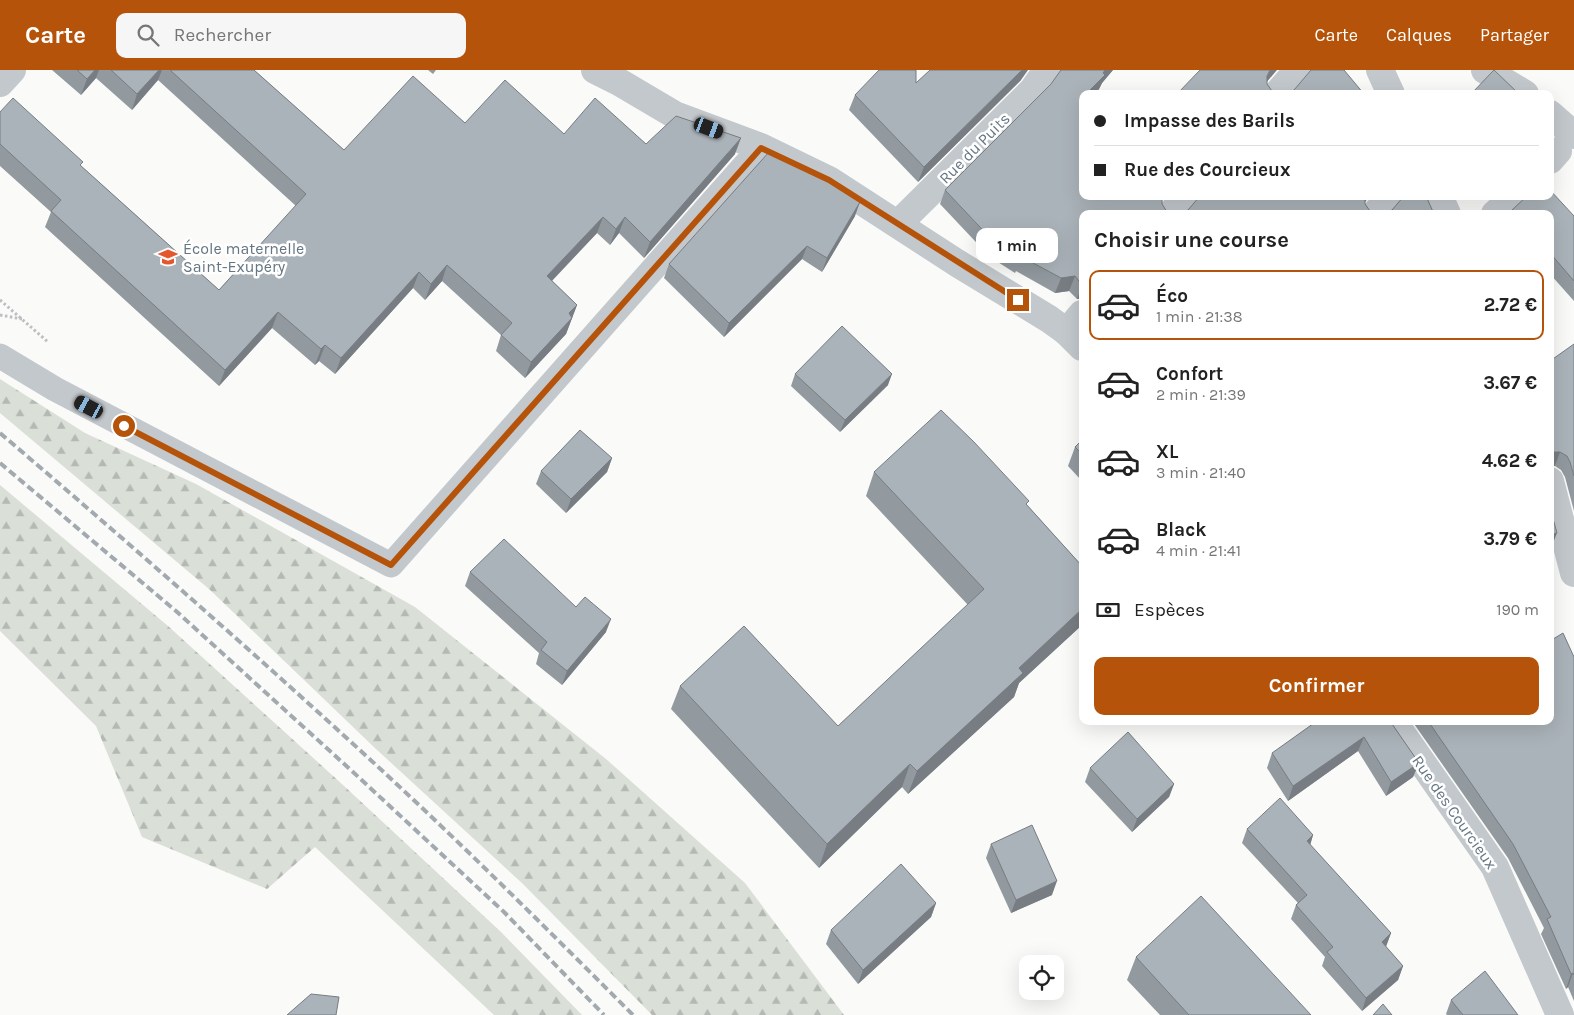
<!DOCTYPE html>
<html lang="fr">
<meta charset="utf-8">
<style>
:root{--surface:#fff;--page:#f6f6f6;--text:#222;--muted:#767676;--line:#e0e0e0;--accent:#b45309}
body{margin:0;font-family:Karla,sans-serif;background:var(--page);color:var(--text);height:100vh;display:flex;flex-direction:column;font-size:19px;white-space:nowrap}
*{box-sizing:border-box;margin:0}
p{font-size:16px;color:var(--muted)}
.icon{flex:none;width:28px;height:28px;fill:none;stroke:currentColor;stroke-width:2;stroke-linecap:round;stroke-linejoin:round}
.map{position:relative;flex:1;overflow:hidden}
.sheet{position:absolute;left:1079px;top:140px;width:475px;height:515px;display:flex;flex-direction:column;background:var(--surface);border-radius:10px;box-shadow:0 5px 20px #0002}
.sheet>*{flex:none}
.hud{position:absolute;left:1079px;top:20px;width:475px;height:110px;border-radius:10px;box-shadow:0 5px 20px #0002;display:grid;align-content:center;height:110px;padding:0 15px;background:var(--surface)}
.tools{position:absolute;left:1019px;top:885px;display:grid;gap:10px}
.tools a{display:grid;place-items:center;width:45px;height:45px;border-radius:10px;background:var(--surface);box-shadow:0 5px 20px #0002;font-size:25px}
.end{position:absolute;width:22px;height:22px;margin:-11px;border:6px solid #b45309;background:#fff;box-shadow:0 0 0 2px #fff}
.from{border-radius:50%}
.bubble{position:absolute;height:35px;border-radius:10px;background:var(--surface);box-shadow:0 5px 20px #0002;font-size:16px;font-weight:700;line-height:35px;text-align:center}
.car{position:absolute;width:15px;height:30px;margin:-15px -8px;border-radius:6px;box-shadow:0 0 4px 1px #0007;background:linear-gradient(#222 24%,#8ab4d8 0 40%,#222 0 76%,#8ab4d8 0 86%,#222 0)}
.hud b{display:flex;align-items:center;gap:18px;height:48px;font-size:19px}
.hud b+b{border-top:1px solid var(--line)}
.hud i{width:12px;height:12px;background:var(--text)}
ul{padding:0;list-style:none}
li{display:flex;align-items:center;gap:15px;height:70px;margin:0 10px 8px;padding:0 5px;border:2px solid transparent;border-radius:10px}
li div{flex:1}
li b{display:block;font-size:19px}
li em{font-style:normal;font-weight:700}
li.selected{border-color:var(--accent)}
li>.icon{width:45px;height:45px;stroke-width:1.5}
h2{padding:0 15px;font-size:22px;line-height:60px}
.pay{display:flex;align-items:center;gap:12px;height:55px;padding:0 15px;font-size:19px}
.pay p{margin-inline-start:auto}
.cta{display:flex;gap:10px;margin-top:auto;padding:10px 15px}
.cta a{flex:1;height:58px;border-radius:10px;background:var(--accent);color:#fff;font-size:20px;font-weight:700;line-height:58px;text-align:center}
header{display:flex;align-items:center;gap:30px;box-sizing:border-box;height:70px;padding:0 25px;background:var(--accent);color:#fff}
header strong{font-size:24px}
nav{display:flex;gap:28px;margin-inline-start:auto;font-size:18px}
.search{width:350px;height:45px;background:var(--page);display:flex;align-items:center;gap:12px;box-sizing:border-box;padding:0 18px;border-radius:10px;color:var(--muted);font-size:19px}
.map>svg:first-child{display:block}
</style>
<header>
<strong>Carte</strong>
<div class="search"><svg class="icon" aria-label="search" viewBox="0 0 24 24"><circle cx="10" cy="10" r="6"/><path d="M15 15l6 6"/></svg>Rechercher</div>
<nav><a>Carte</a><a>Calques</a><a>Partager</a></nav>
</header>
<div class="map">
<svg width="1574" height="945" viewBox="0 0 1574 945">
<defs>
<pattern id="forest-firs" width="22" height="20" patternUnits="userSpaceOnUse" patternTransform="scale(1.25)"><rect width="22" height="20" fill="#dadfd7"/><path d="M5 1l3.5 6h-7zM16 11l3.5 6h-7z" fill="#b4b9b4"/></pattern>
</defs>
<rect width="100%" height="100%" fill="#fafaf8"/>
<g fill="url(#forest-firs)">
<polygon points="0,309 85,363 196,414 415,537 606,689 745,813 844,945 652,945 523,814 376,679 209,519 0,343"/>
<polygon points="0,415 168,556 343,715 501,862 582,945 494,945 315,777 267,819 142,767 96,656 0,561"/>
</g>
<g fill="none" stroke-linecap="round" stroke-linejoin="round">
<g stroke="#bbbfc2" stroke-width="3" stroke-dasharray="2.5 2.5" stroke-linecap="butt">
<polyline points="0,230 48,272"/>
<polyline points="0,245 22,249"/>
</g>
<polyline stroke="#c3c8cc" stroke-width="25" points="0,286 55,319 391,495 761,77"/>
<g stroke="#c3c8cc" stroke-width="28">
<polyline points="595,0 619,12 675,45 761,77 829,110 957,193 1049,249 1067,262 1082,277"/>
<polyline points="1380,0 1391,24"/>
<polyline points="1485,0 1525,24"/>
<polyline points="0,13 12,0"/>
<polyline points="1277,24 1298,0"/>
<polyline points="1550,44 1574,65"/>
<polyline points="1550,90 1558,81"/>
<polyline points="1439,126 1447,144"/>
<polyline points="1171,144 1186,126"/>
<polyline points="1375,144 1391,126"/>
<polyline points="1495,144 1515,126"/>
<polyline points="898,154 1033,20 1047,0"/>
<polyline points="1067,262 1082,244"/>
<polyline points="1550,411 1574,503"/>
<polyline points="1393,651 1495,797 1560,945"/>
</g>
<g stroke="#a2aab0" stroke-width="4" stroke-dasharray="8 4" stroke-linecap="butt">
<path d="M0,363C123,468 244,574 363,683C456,768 544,856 633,945"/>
<polyline points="0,393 176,541 353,702 504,842 604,945"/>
</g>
</g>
<g fill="#929a9f">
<polygon points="52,0 254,0 344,80 465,53 735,84 644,188 619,163 610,175 597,163 552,211 577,235 566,264 525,308 496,281 501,265 442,211 425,230 413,218 335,304 319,291 315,295 272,258 219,316 45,157 51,142 0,96 0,42 81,96 219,220 296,136 158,10 132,40 96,8 81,25"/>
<polygon points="428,0 436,0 433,4"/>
<polygon points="1061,0 1113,0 1102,13 1099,19 1095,24 1082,24 1082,229 1077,229 1069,221 1055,223 1016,201 1015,203 990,187 940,134 945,120 1051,14"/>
<polygon points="1021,10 918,112 849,40 855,25 916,13"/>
<polygon points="1550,144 1574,146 1574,231 1550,204"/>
<polygon points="855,146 822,202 802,189 724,267 664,208 669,194"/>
<polygon points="1574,274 1574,441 1565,407 1561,400 1555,396"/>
<polygon points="795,304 888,315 840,362 791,316"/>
<polygon points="1082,370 1082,411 1068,396 1075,377"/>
<polygon points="612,388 607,402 566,443 536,414 541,401"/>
<polygon points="874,402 1027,435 1082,496 1082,555 1019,613 1014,627 908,724 902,717 819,798 671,639 680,616 838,656 968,535 866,426"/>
<polygon points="470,502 576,537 606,562 562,615 536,594 539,583 465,516"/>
<polygon points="1574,587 1574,931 1568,917 1566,919 1541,864 1544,858 1508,788 1412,651 1550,651"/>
<polygon points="1390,651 1419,693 1413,707 1386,726 1358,681 1288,731 1267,698 1272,683"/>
<polygon points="1090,698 1174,714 1169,727 1132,762 1085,712"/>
<polygon points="1247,759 1313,765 1310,775 1391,863 1386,877 1403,896 1398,910 1362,941 1322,896 1325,887 1291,849 1296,835 1298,833 1242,773"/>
<polygon points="991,774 1052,825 1011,843 986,788"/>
<polygon points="936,833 931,847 858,914 826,874 831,860"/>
<polygon points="1136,887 1311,945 1160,945 1127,910"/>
<polygon points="1451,930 1518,945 1447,945 1446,944"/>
</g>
<g fill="#777d82">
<polygon points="95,0 99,0 96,8 81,25 87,9"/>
<polygon points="159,0 162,0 158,10 132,40 137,24"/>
<polygon points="1022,0 1028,0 1021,10 918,112 924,97"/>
<polygon points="1105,0 1113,0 1102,13 1099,19 1095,24 1086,24"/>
<polygon points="1270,0 1277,0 1265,14 1267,6"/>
<polygon points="741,68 735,84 644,188 650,172"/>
<polygon points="1365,126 1370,126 1363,134"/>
<polygon points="860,132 855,146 822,202 827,188"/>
<polygon points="603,147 597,163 541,222 547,206"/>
<polygon points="625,147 619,163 610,175 616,159"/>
<polygon points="807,176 802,189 724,267 729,253"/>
<polygon points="447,195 442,211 425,230 431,214"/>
<polygon points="419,202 413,218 335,304 341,288"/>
<polygon points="1075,206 1069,221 1055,223 1061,208"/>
<polygon points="1082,215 1082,229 1077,229"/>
<polygon points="577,235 566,264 525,308 531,292 569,243"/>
<polygon points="278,242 272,258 219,316 225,300"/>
<polygon points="325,275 319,291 315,295 321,279"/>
<polygon points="892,304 888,315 840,362 845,350"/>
<polygon points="1551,381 1560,382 1555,396 1550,396 1550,382"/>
<polygon points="612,388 607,402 566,443 571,429"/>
<polygon points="1557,463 1551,478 1550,478 1550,465"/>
<polygon points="1082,539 1082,555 1019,613 1014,627 908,724 917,701 1019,598"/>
<polygon points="611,549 606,562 562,615 567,601"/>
<polygon points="1364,667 1358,681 1288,731 1293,716"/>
<polygon points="1419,693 1413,707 1386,726 1391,712"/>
<polygon points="910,694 902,717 819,798 827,774"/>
<polygon points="1174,714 1169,727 1132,762 1137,749"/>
<polygon points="1313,765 1309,779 1307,771"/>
<polygon points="1057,811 1052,825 1011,843 1016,830"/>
<polygon points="936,833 931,847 858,914 863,900"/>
<polygon points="1391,863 1386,876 1377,885 1382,872"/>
<polygon points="1403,896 1398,910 1362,941 1366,928"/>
<polygon points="1573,903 1568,917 1566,919 1571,904"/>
</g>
<g fill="#aab3b9" stroke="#777d82">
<polygon points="77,0 95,0 87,9"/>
<polygon points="111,0 159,0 137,24"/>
<polygon points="170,0 254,0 344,80 413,6 465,53 505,10 564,64 595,28 646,74 676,46 741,68 650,172 625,147 616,159 603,147 547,206 577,235 569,243 572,248 531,292 501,265 512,253 447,195 431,214 419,202 341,288 325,275 321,279 278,242 225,300 51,141 61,130 0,74 0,42 13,28 83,92 80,95 219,220 306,124"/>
<polygon points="879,0 916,0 916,13 930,0 1022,0 924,97 855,25"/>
<polygon points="1061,0 1105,0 1103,3 1105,5 1086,24 1082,24 1082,28 1080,31 1082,34 1082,126 1162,126 1162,134 1167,142 1171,144 1082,144 1082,215 1075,206 1061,208 1022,187 1021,188 995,173 945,120 1051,14"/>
<polygon points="1200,0 1270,0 1267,6 1267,14 1272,21 1277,24 1177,24"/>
<polygon points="1311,0 1344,0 1364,24 1288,24 1294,20"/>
<polygon points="1494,0 1519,24 1471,24"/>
<polygon points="769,82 826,110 860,132 827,188 807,176 729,253 669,194"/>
<polygon points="1550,120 1574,146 1574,211 1550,183 1550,144 1505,144 1511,141 1527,126 1550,126"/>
<polygon points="1200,126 1365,126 1365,134 1370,141 1375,144 1182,144 1188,140"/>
<polygon points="1404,126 1426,126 1434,144 1386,144 1392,140"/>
<polygon points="842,256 892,304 845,350 795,304"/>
<polygon points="1574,274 1574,406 1570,392 1567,386 1560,382 1550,382 1550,291"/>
<polygon points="941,340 974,372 1029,431 1026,434 1082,496 1082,539 1019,598 1023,603 917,701 910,694 827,774 680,616 744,556 838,656 984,519 874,402"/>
<polygon points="580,360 612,388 571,429 541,401"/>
<polygon points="1082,370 1082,384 1075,377"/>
<polygon points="1550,438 1557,463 1550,465"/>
<polygon points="504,469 576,537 585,527 611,549 567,601 541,580 547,572 470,502"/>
<polygon points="1563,563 1574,587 1574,905 1573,903 1571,904 1547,849 1551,847 1513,774 1428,651 1550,651 1550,571"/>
<polygon points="1317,651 1390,651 1419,693 1391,712 1364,667 1293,716 1272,683"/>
<polygon points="1128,662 1174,714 1137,749 1090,698"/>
<polygon points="1280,728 1313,765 1307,771 1391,863 1382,872 1403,896 1366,928 1327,882 1333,877 1296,835 1307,825 1247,759"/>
<polygon points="1032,755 1057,811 1016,830 991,774"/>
<polygon points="901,794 936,833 863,900 831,860"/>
<polygon points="1201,826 1311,945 1189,945 1136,887"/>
<polygon points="1485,901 1518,945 1463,945 1451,930"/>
<polygon points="311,924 339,927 336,945 287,945"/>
<polygon points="1383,934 1392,945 1373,945"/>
</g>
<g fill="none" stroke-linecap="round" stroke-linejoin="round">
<polyline stroke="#b45309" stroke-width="6" points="124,356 391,495 761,78 829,110 1018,230"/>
</g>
<defs>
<g id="school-bare" transform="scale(1.5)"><path d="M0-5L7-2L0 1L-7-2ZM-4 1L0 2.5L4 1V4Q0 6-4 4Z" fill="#e4572e" stroke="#fff" stroke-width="2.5" paint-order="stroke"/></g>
</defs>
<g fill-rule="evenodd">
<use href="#school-bare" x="168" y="187"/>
</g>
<g text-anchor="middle" stroke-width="5" stroke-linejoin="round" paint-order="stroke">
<g font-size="16" fill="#657683" stroke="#fff">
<text transform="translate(974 78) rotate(-45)" y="6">Rue du Puits</text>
<text transform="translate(1455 742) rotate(55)" y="6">Rue des Courcieux</text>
</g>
<g font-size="16" fill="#657683" stroke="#fff" text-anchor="start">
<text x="183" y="184">École maternelle<tspan x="183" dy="18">Saint-Exupéry</tspan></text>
</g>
</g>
</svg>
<div class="tools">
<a><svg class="icon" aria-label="locate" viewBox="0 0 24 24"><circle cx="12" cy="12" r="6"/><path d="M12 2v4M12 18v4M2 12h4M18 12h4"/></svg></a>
</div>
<i class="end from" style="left:124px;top:356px"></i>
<i class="end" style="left:1018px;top:230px"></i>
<div class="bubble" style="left:976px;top:158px;width:82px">1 min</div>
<i class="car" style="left:709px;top:58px;rotate:111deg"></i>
<i class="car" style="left:89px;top:337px;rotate:298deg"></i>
<div class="hud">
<b><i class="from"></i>Impasse des Barils</b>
<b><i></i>Rue des Courcieux</b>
</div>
<section class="sheet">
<h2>Choisir une course</h2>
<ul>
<li class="selected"><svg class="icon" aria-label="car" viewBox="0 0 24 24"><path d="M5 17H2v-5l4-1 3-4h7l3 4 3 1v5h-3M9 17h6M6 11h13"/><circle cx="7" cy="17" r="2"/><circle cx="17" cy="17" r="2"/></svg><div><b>Éco</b><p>1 min · 21:38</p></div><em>2.72 €</em></li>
<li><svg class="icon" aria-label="car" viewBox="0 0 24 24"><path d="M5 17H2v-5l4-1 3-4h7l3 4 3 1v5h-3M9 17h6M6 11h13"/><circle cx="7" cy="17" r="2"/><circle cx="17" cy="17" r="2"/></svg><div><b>Confort</b><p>2 min · 21:39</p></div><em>3.67 €</em></li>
<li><svg class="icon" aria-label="car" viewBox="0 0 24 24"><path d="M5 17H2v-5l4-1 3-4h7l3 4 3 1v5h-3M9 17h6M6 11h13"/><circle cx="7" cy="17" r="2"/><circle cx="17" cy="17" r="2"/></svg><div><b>XL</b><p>3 min · 21:40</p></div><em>4.62 €</em></li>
<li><svg class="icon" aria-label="car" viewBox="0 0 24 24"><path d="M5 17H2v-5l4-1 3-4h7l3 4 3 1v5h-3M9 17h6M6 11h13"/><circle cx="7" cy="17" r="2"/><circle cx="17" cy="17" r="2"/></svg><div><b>Black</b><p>4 min · 21:41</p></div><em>3.79 €</em></li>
</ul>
<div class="pay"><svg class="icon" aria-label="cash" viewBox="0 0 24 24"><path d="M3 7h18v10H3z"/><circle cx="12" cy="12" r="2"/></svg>Espèces<p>190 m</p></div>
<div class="cta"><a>Confirmer</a></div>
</section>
</div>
